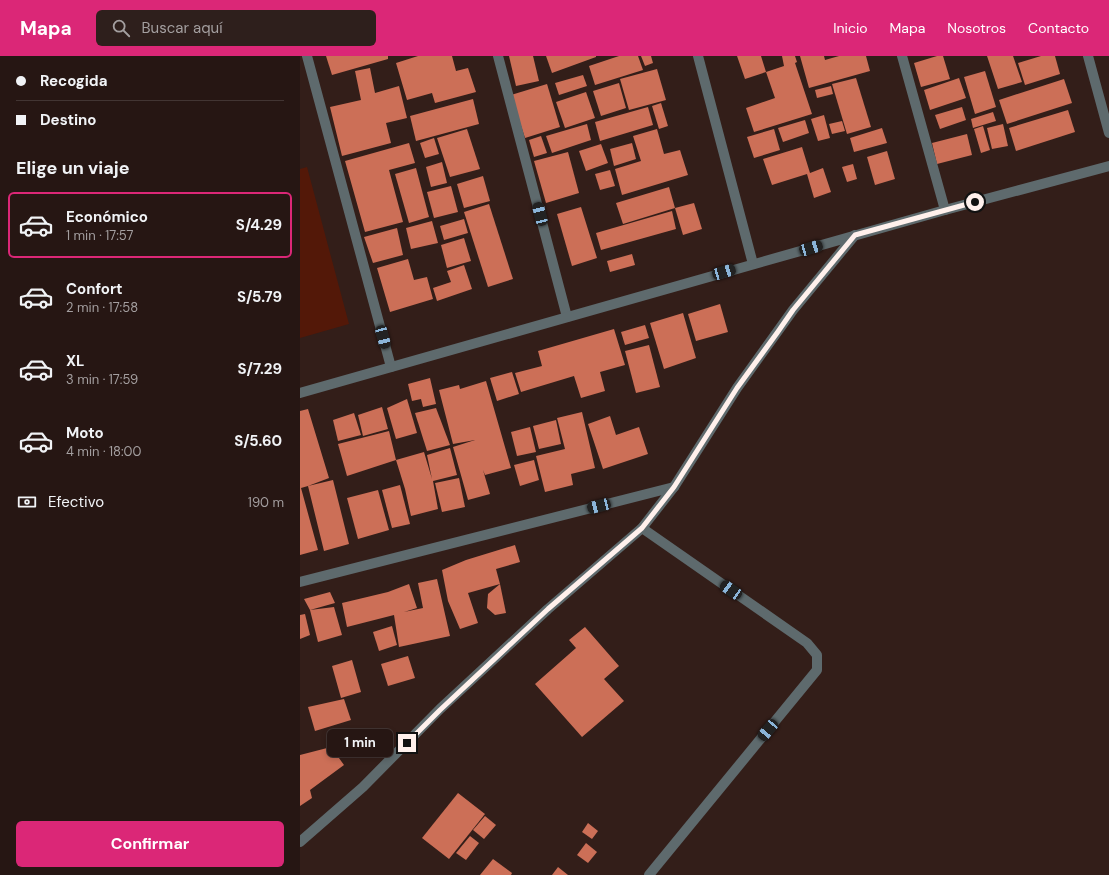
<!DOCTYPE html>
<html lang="es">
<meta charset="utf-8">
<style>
:root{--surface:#261613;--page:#2e1f1c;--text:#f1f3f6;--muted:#a49fa0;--line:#423533;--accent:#db2777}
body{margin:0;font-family:"DM Sans",sans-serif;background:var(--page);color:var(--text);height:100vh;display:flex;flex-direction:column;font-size:15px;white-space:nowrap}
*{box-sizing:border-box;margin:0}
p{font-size:13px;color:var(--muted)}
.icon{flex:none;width:22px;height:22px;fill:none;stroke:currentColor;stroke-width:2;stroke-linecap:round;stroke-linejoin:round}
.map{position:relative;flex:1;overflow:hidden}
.details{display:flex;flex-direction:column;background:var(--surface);width:300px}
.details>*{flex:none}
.hud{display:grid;align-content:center;height:88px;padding:0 16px;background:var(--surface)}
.end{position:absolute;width:18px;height:18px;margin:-9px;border:5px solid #fff0ec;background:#111;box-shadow:0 0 0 2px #111}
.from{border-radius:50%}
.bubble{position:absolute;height:28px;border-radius:6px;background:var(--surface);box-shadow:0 2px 6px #0003,0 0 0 1px var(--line);font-size:13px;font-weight:700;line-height:28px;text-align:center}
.car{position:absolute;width:12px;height:24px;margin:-12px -6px;border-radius:5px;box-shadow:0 0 3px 1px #0007;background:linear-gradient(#222 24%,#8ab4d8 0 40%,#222 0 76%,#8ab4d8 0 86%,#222 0)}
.hud b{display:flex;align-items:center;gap:14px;height:38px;font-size:15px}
.hud b+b{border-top:1px solid var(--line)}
.hud i{width:10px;height:10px;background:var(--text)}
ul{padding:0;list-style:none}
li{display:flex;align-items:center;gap:12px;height:66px;margin:0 8px 6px;padding:0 8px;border:2px solid transparent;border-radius:6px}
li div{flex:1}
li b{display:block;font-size:15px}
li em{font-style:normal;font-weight:700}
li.selected{border-color:var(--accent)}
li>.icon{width:36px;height:36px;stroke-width:1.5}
h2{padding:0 16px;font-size:18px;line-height:48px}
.pay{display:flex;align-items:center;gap:10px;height:44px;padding:0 16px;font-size:15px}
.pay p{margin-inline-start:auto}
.cta{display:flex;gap:8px;margin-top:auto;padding:8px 16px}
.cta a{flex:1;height:46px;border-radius:6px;background:var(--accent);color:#fff;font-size:16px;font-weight:700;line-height:46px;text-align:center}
header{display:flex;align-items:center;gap:24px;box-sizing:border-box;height:56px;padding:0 20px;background:var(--accent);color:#fff}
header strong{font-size:19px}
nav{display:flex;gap:22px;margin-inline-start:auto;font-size:14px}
.search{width:280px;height:36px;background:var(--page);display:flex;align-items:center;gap:10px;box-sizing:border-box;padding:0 14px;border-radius:6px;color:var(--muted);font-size:15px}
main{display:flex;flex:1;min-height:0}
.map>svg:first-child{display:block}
</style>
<header>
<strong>Mapa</strong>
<div class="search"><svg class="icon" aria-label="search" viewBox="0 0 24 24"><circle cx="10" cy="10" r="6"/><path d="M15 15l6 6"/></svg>Buscar aquí</div>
<nav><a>Inicio</a><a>Mapa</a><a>Nosotros</a><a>Contacto</a></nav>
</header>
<main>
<section class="details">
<div class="hud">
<b><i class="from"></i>Recogida</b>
<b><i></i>Destino</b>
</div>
<h2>Elige un viaje</h2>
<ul>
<li class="selected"><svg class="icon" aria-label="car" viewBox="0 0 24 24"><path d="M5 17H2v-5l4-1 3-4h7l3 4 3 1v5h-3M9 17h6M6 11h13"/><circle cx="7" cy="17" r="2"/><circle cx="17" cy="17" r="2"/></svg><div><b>Económico</b><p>1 min · 17:57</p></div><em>S/4.29</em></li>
<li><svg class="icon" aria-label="car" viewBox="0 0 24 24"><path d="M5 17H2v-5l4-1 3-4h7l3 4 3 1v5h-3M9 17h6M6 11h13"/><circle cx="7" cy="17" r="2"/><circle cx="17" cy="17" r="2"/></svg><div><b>Confort</b><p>2 min · 17:58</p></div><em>S/5.79</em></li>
<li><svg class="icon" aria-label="car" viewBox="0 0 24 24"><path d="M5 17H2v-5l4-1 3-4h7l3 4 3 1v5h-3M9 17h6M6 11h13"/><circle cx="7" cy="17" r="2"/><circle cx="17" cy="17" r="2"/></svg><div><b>XL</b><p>3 min · 17:59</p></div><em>S/7.29</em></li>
<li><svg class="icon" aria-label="car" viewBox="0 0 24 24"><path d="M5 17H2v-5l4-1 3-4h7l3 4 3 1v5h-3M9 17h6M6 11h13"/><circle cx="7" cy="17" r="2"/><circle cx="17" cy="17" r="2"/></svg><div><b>Moto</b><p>4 min · 18:00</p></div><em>S/5.60</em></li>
</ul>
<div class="pay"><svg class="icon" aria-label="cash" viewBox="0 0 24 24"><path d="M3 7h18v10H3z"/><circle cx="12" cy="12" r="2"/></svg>Efectivo<p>190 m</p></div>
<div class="cta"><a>Confirmar</a></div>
</section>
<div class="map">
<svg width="809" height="819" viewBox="0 0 809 819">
<rect width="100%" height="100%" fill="#331e19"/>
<polygon fill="#531808" points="7,111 49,268 0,282 0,113"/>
<g fill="#cc6f57">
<polygon points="26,0 88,0 88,3 32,19"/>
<polygon points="118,0 152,0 156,15 168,12 176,36 135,47 132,37 107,44 96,7"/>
<polygon points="209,0 233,0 239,25 216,30"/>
<polygon points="246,0 296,0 296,1 252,17"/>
<polygon points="319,0 338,0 343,14 295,29 289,10"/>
<polygon points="341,0 351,0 353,7 345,10"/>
<polygon points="437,0 461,0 466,16 445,23"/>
<polygon points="482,0 495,0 497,6 495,7 512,58 454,76 446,52 475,42 466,16 484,10"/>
<polygon points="500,0 524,0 525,4 539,0 566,0 570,15 509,32"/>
<polygon points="637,0 643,0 650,23 621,31 614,7"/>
<polygon points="687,0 713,0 722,26 698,33"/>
<polygon points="741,0 755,0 760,18 725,29 718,7"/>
<polygon points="70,12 75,37 99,30 107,62 86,67 91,87 42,100 30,51 61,44 55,15"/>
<polygon points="357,13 366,44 329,54 320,23"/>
<polygon points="685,15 696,51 675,58 664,21"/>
<polygon points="283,19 287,30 259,39 255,27"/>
<polygon points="556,22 571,71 547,78 532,28"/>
<polygon points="659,22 666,42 630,54 624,34"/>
<polygon points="764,23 772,47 707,68 699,44"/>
<polygon points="319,27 326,52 301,60 293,35"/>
<polygon points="247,28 260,71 225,82 211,39"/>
<polygon points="531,30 533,38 517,42 515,34"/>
<polygon points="286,36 295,62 265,72 256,46"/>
<polygon points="173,43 179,68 116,85 110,60"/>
<polygon points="361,47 368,70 359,73 352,50"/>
<polygon points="348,51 353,69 300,85 295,66"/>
<polygon points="662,51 666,64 640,73 635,59"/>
<polygon points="768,54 775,76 716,95 709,72"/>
<polygon points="693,56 696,65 673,72 671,63"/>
<polygon points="524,59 530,82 518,85 511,63"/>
<polygon points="505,64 509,77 483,86 478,72"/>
<polygon points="542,65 545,75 532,78 529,68"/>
<polygon points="287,68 291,84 252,97 246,80"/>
<polygon points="703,68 708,90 692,93 687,72"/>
<polygon points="683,70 690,94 681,97 674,73"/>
<polygon points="582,72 587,87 554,96 550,82"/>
<polygon points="167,73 180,113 150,121 137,82"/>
<polygon points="357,73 364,98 380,94 388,119 322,139 315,113 341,105 333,80"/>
<polygon points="474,73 480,94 454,102 447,81"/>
<polygon points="667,78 672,99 637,108 632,87"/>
<polygon points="241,80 247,97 234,101 229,84"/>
<polygon points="134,82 139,98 125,102 120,87"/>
<polygon points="109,87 115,107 89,114 103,166 65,176 45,105"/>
<polygon points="332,87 336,103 314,110 310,93"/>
<polygon points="301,88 308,107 286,115 279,95"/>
<polygon points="502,91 510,117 523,112 531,136 514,142 507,118 472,129 463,103"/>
<polygon points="587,95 595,123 575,129 567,101"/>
<polygon points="268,96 279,137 246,147 234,105"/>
<polygon points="142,106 147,127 131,131 126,111"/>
<polygon points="553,108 557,123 547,126 542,111"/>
<polygon points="116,112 129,161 109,167 95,118"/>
<polygon points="310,114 315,130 300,134 295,118"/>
<polygon points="183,120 190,145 164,152 157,128"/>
<polygon points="151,130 158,156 134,162 127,136"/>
<polygon points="369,131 375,152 323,168 316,147"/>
<polygon points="394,147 402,173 383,179 375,152"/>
<polygon points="189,148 213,223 188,231 164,156"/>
<polygon points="281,151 297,202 272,210 257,158"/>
<polygon points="372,155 376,173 301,194 296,177"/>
<polygon points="164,163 168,177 144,184 140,170"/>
<polygon points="132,165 138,187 111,193 106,172"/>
<polygon points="97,172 103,199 73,207 64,181"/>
<polygon points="164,182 171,205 147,212 141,189"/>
<polygon points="332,198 335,209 310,216 307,205"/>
<polygon points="108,203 114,224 127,221 133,243 90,256 77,212"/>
<polygon points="164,209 172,233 137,245 133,232 151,226 147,215"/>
<polygon points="420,248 428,276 396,285 388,258"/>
<polygon points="383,257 396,302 364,313 350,267"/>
<polygon points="345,269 349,282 325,289 321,276"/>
<polygon points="314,273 325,309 300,316 305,335 281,342 274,320 221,336 215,317 242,310 238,295"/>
<polygon points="349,289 360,331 336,337 325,295"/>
<polygon points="212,316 219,338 197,345 190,322"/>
<polygon points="130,322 136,348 123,351 121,343 112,345 108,328"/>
<polygon points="186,325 211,412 185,419 183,414 190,438 168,444 153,391 175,384 153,388 139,334 159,329 160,333"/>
<polygon points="107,343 117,377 96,383 87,352"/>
<polygon points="82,351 88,373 63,380 58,359"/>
<polygon points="136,352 150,389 127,395 115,357"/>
<polygon points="8,353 29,422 8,430 33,424 49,488 24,495 8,430 1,432 18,494 0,499 0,355"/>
<polygon points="282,356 295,412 271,418 273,429 245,436 236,400 265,393 257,362"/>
<polygon points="54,357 61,379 38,385 33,364"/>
<polygon points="310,360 316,379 339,371 348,398 303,413 288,368"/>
<polygon points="256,364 261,388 239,393 233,370"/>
<polygon points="230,371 236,396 217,400 211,376"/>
<polygon points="89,375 96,404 124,396 132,423 127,399 150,392 157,419 133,425 138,453 111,460 105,433 96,404 47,420 38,388"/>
<polygon points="234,404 239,424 220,430 214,409"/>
<polygon points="159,422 165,451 142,456 135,427"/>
<polygon points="100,429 110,468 92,472 82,434"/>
<polygon points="78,434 89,474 58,483 47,442"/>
<polygon points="215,489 220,506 196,513 200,528 168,537 178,567 160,573 148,545 142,514 166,504"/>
<polygon points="137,523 150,580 99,591 94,559 47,571 42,547 88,536 109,528 117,552 104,556 123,552 118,527"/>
<polygon points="200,528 206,557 195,559 187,552 188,538"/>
<polygon points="30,536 35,547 10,554 34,551 42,579 18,586 10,554 4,543"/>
<polygon points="5,558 10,579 0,583 0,559"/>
<polygon points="92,570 97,589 79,595 73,576"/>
<polygon points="285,571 319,610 304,623 324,645 282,681 235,628 276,592 269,584"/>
<polygon points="108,600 115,622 88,630 81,608"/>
<polygon points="52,604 61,636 41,642 32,610"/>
<polygon points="44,643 51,664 15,675 8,651"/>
<polygon points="31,691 44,709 10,734 12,742 0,750 0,699"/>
<polygon points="158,737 185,758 149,803 122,782"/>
<polygon points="185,760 196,769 184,783 173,774"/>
<polygon points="288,767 298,775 292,783 282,776"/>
<polygon points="170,780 179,787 166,804 156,797"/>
<polygon points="286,787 297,796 288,807 277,799"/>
<polygon points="193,803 212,817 211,819 180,819"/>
<polygon points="258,811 268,819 252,819"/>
</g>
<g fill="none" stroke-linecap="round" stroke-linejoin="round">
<g stroke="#5e6a6d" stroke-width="10">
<polyline points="7,0 91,311"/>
<polyline points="198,0 267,261"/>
<polyline points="398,0 453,208"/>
<polyline points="602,0 645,154"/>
<polyline points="788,0 809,77"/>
<polyline points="0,337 645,154 809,110"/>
<polyline points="342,472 507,587 517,599 517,614 349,819"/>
<polyline points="0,526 374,431"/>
<polyline points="0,786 63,731 140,653 248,553 342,472 374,431 437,332 493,254 555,179"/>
</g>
</g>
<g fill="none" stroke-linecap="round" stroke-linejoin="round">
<polyline stroke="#fff0ec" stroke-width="5" points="107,687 140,654 248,553 342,472 374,431 437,332 477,277 493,254 555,179 675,146"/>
</g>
</svg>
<i class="end from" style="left:675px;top:146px"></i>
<i class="end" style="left:107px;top:687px"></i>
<div class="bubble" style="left:27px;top:673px;width:66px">1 min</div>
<i class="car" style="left:240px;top:158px;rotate:346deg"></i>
<i class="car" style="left:511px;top:192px;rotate:74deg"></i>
<i class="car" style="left:424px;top:216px;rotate:74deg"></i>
<i class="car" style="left:83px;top:281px;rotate:165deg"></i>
<i class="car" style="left:299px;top:450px;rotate:256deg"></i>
<i class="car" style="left:431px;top:534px;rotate:305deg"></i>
<i class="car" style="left:468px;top:674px;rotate:220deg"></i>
</div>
</main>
